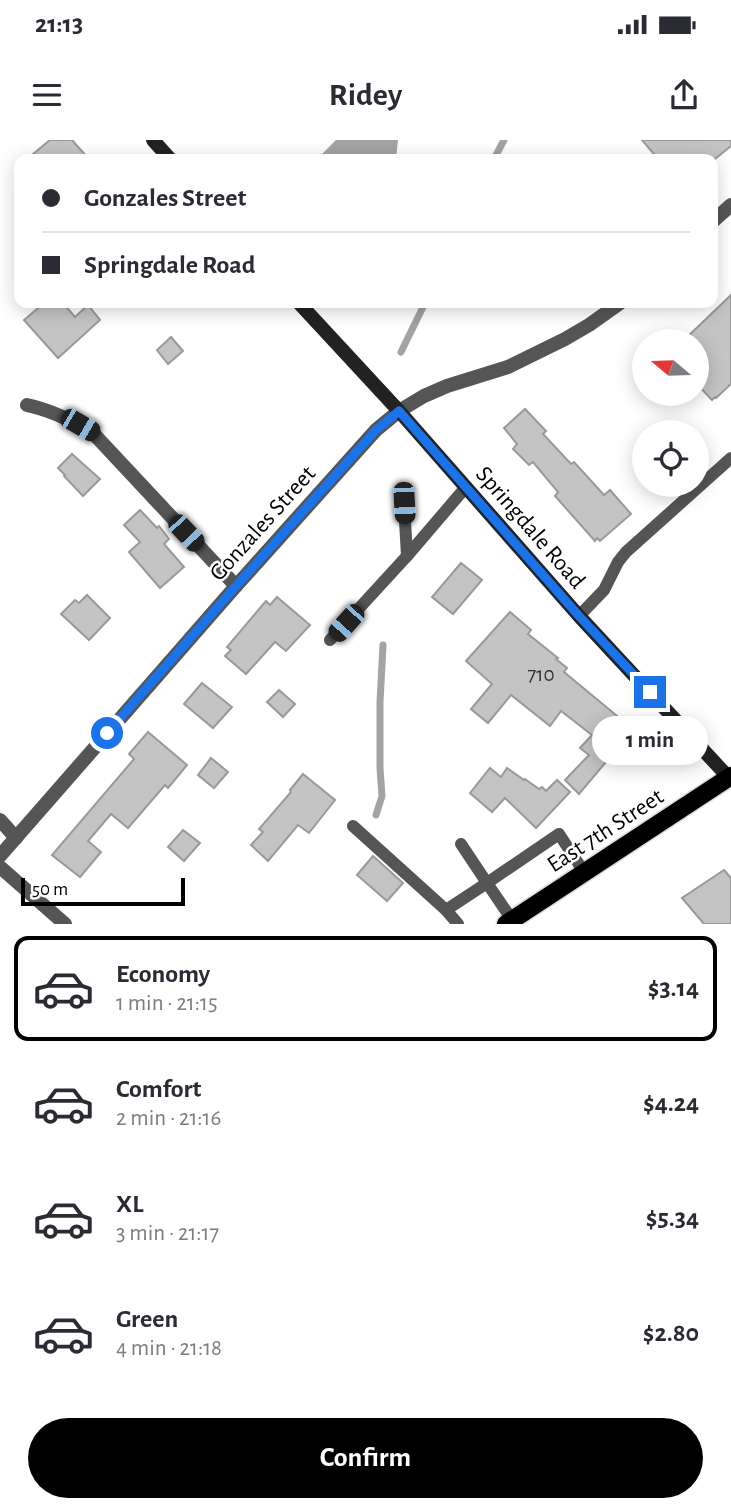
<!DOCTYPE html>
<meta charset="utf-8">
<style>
:root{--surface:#fff;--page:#f2f2f3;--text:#2b2b33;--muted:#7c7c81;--line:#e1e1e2;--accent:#000}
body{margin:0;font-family:"Alegreya Sans",sans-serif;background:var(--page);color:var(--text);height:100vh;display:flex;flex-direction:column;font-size:26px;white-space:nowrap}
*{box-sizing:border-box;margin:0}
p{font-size:23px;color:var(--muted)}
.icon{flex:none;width:38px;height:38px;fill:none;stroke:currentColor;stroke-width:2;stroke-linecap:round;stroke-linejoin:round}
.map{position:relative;height:784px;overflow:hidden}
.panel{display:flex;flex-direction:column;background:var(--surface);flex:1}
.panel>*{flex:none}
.hud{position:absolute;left:14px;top:14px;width:704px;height:154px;border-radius:14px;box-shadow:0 4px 18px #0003;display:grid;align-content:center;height:154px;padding:0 28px;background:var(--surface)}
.needle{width:46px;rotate:289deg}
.controls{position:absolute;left:632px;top:189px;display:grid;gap:14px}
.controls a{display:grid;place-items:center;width:77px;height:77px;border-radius:50%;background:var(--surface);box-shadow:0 4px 18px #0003;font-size:35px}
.scale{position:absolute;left:21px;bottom:18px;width:164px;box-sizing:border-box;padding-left:7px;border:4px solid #000;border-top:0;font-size:19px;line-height:24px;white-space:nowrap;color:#000;-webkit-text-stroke:5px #fff;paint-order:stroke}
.end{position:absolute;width:32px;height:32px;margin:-16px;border:9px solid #1a73e8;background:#fff;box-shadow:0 0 0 4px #fff}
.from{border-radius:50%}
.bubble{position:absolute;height:49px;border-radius:24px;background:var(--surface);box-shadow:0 4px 18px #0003;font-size:23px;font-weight:700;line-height:49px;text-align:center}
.car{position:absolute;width:21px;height:42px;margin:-21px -10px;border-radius:9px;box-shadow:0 0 5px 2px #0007;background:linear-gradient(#222 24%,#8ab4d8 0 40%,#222 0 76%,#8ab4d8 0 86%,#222 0)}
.hud b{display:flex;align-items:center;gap:24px;height:66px;font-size:26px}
.hud b+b{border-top:2px solid var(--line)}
.hud i{width:18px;height:18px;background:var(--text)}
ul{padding:12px 0 0;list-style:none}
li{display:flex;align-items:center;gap:21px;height:105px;margin:0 14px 10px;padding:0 14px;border:4px solid transparent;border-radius:14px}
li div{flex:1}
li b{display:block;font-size:26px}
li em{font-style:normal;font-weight:700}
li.active{border-color:var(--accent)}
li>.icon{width:63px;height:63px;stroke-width:1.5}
.button{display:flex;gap:14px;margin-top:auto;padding:14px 28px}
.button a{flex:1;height:80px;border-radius:42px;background:var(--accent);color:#fff;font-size:28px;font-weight:700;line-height:80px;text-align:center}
.status{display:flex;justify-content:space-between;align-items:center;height:49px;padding:0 35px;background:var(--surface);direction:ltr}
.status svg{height:19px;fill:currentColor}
header{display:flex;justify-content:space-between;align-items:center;height:91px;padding:0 28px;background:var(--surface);font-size:32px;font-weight:700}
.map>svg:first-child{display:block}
</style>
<div class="status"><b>21:13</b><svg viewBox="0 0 49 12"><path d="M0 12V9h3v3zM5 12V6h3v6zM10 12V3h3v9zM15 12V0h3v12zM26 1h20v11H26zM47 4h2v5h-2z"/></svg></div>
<header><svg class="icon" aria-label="menu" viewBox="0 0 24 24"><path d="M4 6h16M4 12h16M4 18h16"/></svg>Ridey<svg class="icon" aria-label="share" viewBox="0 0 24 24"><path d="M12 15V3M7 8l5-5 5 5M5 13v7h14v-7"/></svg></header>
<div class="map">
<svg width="731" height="784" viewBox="0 0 731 784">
<rect width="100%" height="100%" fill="#fff"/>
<polygon fill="#a3a3a3" points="336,0 398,0 396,19 317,19"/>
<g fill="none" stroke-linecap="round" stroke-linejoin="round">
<g stroke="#a3a3a3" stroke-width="7">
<polyline points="494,19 504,0"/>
<polyline points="401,212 425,163"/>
<polyline points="376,675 382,656 380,628 380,562 383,505"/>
</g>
</g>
<g fill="#c4c4c4" stroke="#999" stroke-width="2">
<polygon points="50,0 72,0 89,19 27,19"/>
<polygon points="642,0 731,0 731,6 715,19 658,19"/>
<polygon points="731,155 731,244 716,258 715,257 712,260 696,243 696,201 683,201"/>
<polygon points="44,163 63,163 75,177 88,165 100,180 58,218 24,180"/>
<polygon points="171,197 183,211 168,224 157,210"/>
<polygon points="525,269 546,291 543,294 571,324 574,322 604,355 610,350 631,374 600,401 597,398 595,401 555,356 558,352 533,322 529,325 513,309 517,304 504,288"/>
<polygon points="72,314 100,339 83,356 64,336 65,335 58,328"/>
<polygon points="140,370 157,388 159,386 169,399 164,404 184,427 160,448 129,412 140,402 124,385"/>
<polygon points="461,423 482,440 453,474 432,457"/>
<polygon points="87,455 110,478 89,500 61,474 75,460 79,463"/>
<polygon points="277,457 310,485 286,511 275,502 246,534 225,516 231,510 227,507 266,461 270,465"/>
<polygon points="510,472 531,490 528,494 558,518 556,519 567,528 564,532 645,599 633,613 622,603 579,654 565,640 589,615 580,608 592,595 561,571 550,586 511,555 488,583 471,569 492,544 466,521"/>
<polygon points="202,543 232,567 213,588 184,564"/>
<polygon points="279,550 295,564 283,577 267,562"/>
<polygon points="148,592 187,625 168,648 165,645 128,688 111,674 88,701 101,712 80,737 52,715 134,619 129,614"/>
<polygon points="211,618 228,632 214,648 198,635"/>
<polygon points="490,628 501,637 507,628 524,640 525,639 539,649 542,647 546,651 557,640 570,652 536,688 505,658 492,672 470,653"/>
<polygon points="303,634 335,660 309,693 298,685 268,721 251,705 263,692 259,689 291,652 290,650"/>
<polygon points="183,690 200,703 184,721 168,707"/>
<polygon points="373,716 403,743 387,761 357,735"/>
<polygon points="724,730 731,738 731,784 704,784 682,758"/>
</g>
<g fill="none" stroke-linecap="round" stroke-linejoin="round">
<g stroke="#dbdbdb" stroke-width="21">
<polyline id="primary" points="506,784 731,636"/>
</g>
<g stroke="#555" stroke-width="12">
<polyline points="404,363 407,416"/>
<polyline points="579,476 604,450 618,422 626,412 731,318"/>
<polyline points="330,500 407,416 466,347"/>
<polyline points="353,686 446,770 487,743 461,704"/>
<polyline points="446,770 458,784"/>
<polyline points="512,780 487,743 559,694 584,732"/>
</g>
<g stroke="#555" stroke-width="14">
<polyline points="712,82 731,65"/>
<path d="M27,265C51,270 71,280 92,292L236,446"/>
<polyline points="0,680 16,698"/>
<polyline points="0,716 236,446 376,290 399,271 424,256 447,246 508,227 565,199 589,185 620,163"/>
<polyline points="0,727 65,784"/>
</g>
<g stroke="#222" stroke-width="14">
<polyline points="153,0 170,19"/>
<polyline points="299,163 399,271 579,476 731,640"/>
</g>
<use href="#primary" stroke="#000" stroke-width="18"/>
</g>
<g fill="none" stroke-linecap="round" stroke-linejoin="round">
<polyline stroke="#1a73e8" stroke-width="9" points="107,593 236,446 376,290 399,271 579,476 650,552"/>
</g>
<g text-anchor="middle" stroke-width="5" stroke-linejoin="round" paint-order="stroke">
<g font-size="21" fill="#313131">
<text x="541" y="541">710</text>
</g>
<g font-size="24" fill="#000" stroke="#fff">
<text transform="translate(262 383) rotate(-48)" y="8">Gonzales Street</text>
<text transform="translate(531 387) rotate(49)" y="8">Springdale Road</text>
<text transform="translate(605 690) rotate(-33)" y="8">East 7th Street</text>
</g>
</g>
</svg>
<div class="controls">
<a><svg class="needle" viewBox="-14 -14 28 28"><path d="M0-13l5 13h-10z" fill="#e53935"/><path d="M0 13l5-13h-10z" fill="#7c7c81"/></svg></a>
<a><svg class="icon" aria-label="locate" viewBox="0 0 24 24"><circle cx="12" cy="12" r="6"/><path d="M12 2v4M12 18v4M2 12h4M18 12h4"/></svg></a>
</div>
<div class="scale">50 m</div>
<i class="end from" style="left:107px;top:593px"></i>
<i class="end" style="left:650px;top:552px"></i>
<div class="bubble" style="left:592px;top:576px;width:116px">1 min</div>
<i class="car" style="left:80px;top:285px;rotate:120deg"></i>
<i class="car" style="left:404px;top:363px;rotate:177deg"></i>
<i class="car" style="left:186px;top:393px;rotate:137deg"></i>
<i class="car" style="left:346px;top:483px;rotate:222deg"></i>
<div class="hud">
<b><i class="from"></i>Gonzales Street</b>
<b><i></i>Springdale Road</b>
</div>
</div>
<section class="panel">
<ul>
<li class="active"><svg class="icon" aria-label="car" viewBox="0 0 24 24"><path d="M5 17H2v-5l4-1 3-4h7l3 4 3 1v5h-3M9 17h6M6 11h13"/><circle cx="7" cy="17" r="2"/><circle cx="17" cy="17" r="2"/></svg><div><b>Economy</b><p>1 min · 21:15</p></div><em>$3.14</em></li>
<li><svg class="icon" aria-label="car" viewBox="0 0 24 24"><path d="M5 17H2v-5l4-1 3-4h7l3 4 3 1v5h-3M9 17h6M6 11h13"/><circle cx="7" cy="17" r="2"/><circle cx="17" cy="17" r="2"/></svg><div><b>Comfort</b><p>2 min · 21:16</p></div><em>$4.24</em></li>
<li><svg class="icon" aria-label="car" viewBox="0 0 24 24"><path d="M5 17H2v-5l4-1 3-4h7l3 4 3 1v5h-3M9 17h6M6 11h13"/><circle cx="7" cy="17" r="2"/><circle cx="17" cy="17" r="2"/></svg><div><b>XL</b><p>3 min · 21:17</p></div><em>$5.34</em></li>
<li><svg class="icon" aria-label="car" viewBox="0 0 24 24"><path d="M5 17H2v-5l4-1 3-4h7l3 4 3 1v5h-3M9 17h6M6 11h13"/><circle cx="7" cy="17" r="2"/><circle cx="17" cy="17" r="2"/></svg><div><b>Green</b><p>4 min · 21:18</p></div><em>$2.80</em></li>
</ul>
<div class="button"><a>Confirm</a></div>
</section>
